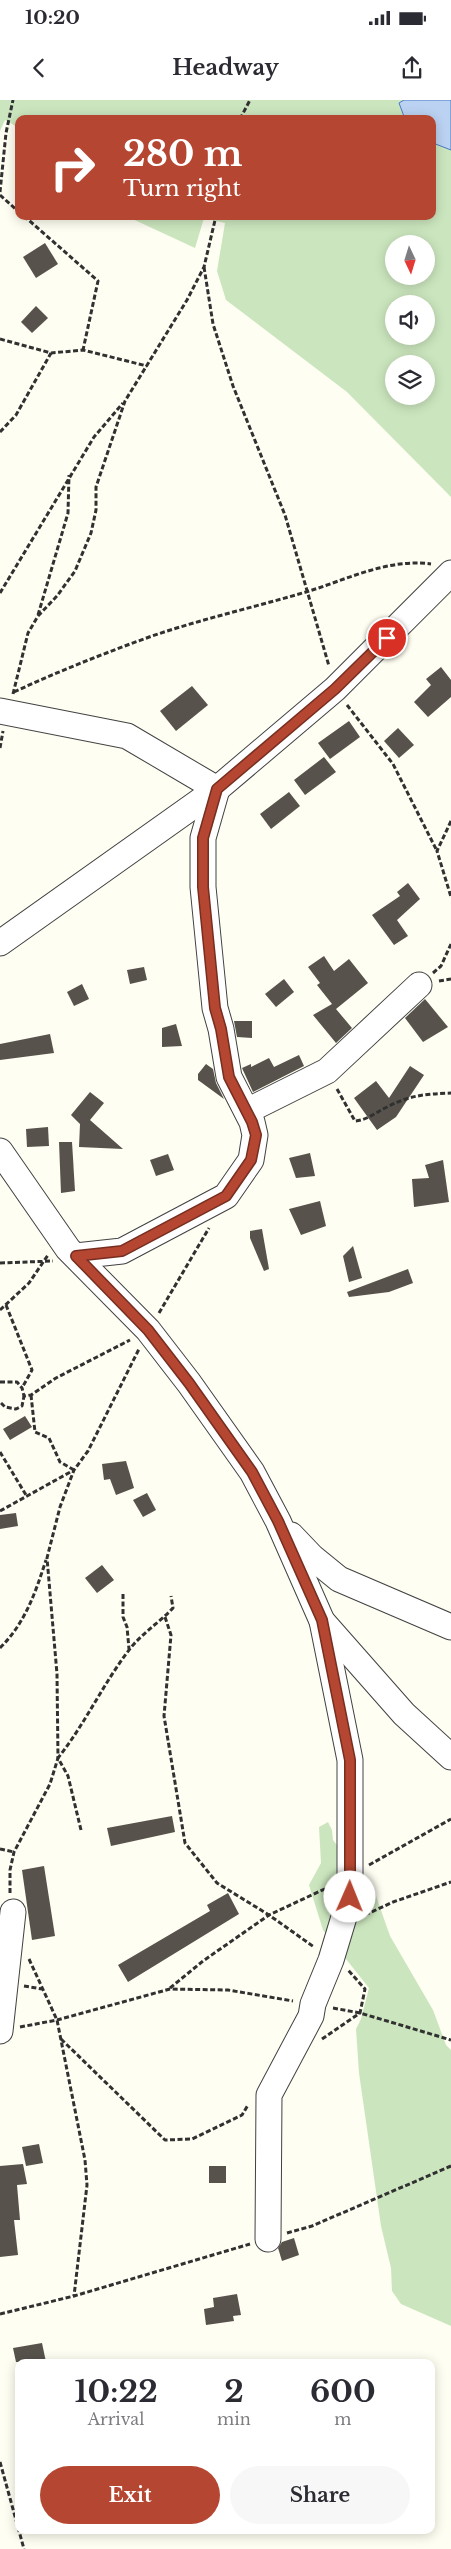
<!DOCTYPE html>
<html lang="en">
<head>
<meta charset="utf-8">
<style>
	:root { --surface:#fff; --page:#f7f7f7; --text:#2b2b33; --muted:#7c7c81; --accent:#b54631 }
	body { margin:0; font-family:"Libre Baskerville",serif; background:var(--page); color:var(--text); height:100vh; display:flex; flex-direction:column; font-size:19px; white-space:nowrap }
	* { box-sizing:border-box; margin:0 }
	p { font-size:16px; color:var(--muted) }
	.icon { flex:none; width:28px; height:28px; fill:none; stroke:currentColor; stroke-width:2; stroke-linecap:round; stroke-linejoin:round }
	.map { position:relative; flex:1; overflow:hidden }
	.side { position:absolute; left:15px; top:2259px; width:420px; height:175px; display:flex; flex-direction:column; background:var(--surface); border-radius:10px; box-shadow:0 2px 12px #0003 }
	.side>* { flex:none }
	.hud { position:absolute; left:15px; top:15px; width:421px; height:105px; border-radius:10px; box-shadow:0 2px 12px #0003; background:#b54631; color:#fff; overflow:hidden }
	.needle { width:32px; rotate:176deg }
	.fabs { position:absolute; left:385px; top:135px; display:grid; gap:10px }
	.fabs a { display:grid; place-items:center; width:50px; height:50px; border-radius:50%; background:var(--surface); box-shadow:0 2px 12px #0003; font-size:25px }
	.pin { position:absolute; display:grid; place-items:center; width:42px; height:42px; color:#fff; margin:-21px; border:2px solid #fff; border-radius:50%; box-shadow:0 1px 5px #0007 }
	.me { position:absolute; width:55px; margin:-28px; rotate:1deg; stroke-linejoin:round; filter:drop-shadow(0 0 4px #0008) }
	.turn { display:flex; align-items:center; gap:18px; height:105px; padding:0 25px; font-size:22px }
	.turn .icon { width:65px; height:65px; stroke-width:2.5 }
	.turn b { display:block; font-size:35px; line-height:42px }
	.eta { display:flex; justify-content:space-evenly; align-items:center; height:85px; text-align:center }
	.eta b { font-size:30px; font-weight:800; line-height:35px }
	.action { display:flex; gap:10px; margin-top:auto; padding:10px 25px }
	.action a { flex:1; height:58px; border-radius:30px; background:var(--accent); color:#fff; font-size:20px; font-weight:800; line-height:58px; text-align:center }
	.action a+a { background:var(--page); color:var(--text) }
	.status { display:flex; justify-content:space-between; align-items:center; height:35px; padding:0 25px; background:var(--surface); direction:ltr }
	.status svg { height:14px; fill:currentColor }
	header { display:flex; justify-content:space-between; align-items:center; height:65px; padding:0 25px; background:var(--surface); font-size:22px; font-weight:800 }
	.map>svg:first-child { display:block }
</style>
</head>
<body>
<div class="status"><b>10:20</b><svg viewBox="0 0 49 12"><path d="M0 12V9h3v3zM5 12V6h3v6zM10 12V3h3v9zM15 12V0h3v12zM26 1h20v11H26zM47 4h2v5h-2z"/></svg></div>
<header><svg class="icon" aria-label="back" viewBox="0 0 24 24"><path d="M15 5l-7 7 7 7"/></svg>Headway<svg class="icon" aria-label="share" viewBox="0 0 24 24"><path d="M12 15V3M7 8l5-5 5 5M5 13v7h14v-7"/></svg></header>
<div class="map">
<svg width="451" height="2449" viewBox="0 0 451 2449">
	<rect width="100%" height="100%" fill="#fefef2"/>
	<!-- green -->
	<g fill="#cbe6be" fill-rule="evenodd">
		<polygon points="0,0 404,0 399,3 405,19 19,19 19,28 5,20 0,31"/>
		<path d="M433 43 451 50V397L347 292 226 200 217 171 225 123 204 118 195 148 126 116H432ZM394 144H426V176H394ZM394 204H426V236H394ZM394 264H426V296H394Z"/>
		<polygon points="328,1722 332,1730 333,1740 376,1796 390,1836 433,1910 446,1945 451,1950 451,2226 401,2204 392,2191 391,2168 381,2126 359,1973 356,1929 361,1919 369,1888 323,1830 309,1785 321,1763 319,1727"/>
	</g>
	<!-- water -->
	<polygon fill="#bbd2f2" stroke="#4778c3" points="404,0 451,0 451,50 433,43 432,19 405,19 399,3"/>
	<!-- building -->
	<g fill="#57524c">
		<polygon points="45,143 58,164 36,178 23,157"/>
		<polygon points="36,206 48,218 32,233 21,222"/>
		<polygon points="441,567 451,580 451,597 428,617 414,602 431,585 426,579"/>
		<polygon points="192,586 208,605 176,631 160,611"/>
		<polygon points="349,621 360,637 330,659 318,643"/>
		<polygon points="398,628 414,645 399,658 384,641"/>
		<polygon points="324,657 336,672 305,695 294,680"/>
		<polygon points="289,692 300,706 271,729 260,714"/>
		<polygon points="408,783 420,799 397,820 408,836 394,845 372,815 400,796 397,792"/>
		<polygon points="324,856 334,871 349,859 368,883 336,909 352,928 336,943 313,915 332,904 317,885 320,883 308,867"/>
		<polygon points="144,867 147,880 130,884 127,870"/>
		<polygon points="284,879 294,892 276,907 265,894"/>
		<polygon points="82,884 89,899 74,906 67,892"/>
		<polygon points="425,899 448,927 423,942 405,918"/>
		<polygon points="234,921 252,921 252,938 237,937"/>
		<polygon points="176,924 182,946 162,947 162,928"/>
		<polygon points="50,934 54,953 0,960 0,944"/>
		<polygon points="299,955 304,966 253,992 242,968 251,964 251,967 269,958 274,967"/>
		<polygon points="206,964 213,969 216,983 224,999 198,980 198,974"/>
		<polygon points="410,966 424,975 396,1017 377,1030 354,998 376,981 389,998"/>
		<polygon points="90,992 104,1003 90,1020 123,1049 79,1047 80,1024 71,1015"/>
		<polygon points="48,1027 49,1046 27,1047 26,1029"/>
		<polygon points="59,1042 72,1042 75,1091 61,1093"/>
		<polygon points="310,1053 315,1076 296,1078 289,1058"/>
		<polygon points="168,1054 174,1070 156,1076 150,1060"/>
		<polygon points="443,1060 449,1102 414,1107 412,1079 429,1078 425,1065"/>
		<polygon points="320,1101 326,1126 301,1135 289,1109"/>
		<polygon points="262,1129 269,1169 264,1171 250,1138 250,1131"/>
		<polygon points="353,1146 362,1178 349,1182 343,1156"/>
		<polygon points="408,1169 413,1183 389,1192 349,1197 347,1192"/>
		<polygon points="25,1316 32,1327 10,1340 3,1329"/>
		<polygon points="126,1361 134,1388 116,1395 110,1379 104,1380 102,1364"/>
		<polygon points="147,1393 156,1410 143,1417 133,1400"/>
		<polygon points="16,1413 18,1426 0,1429 0,1415"/>
		<polygon points="102,1465 114,1480 97,1493 85,1478"/>
		<polygon points="172,1716 175,1732 111,1746 107,1728"/>
		<polygon points="44,1766 55,1836 32,1840 22,1770"/>
		<polygon points="228,1793 239,1814 128,1882 118,1865 210,1811 207,1805"/>
		<polygon points="39,2044 43,2063 26,2066 22,2047"/>
		<polygon points="23,2064 27,2084 17,2085 20,2120 14,2120 18,2155 0,2157 0,2066"/>
		<rect x="209" y="2066" width="17" height="17"/>
		<polygon points="294,2138 299,2155 282,2161 278,2148 282,2142"/>
		<polygon points="237,2194 241,2215 233,2216 234,2221 206,2225 204,2209 214,2207 213,2198"/>
		<polygon points="42,2243 46,2262 16,2262 13,2248"/>
	</g>
	<g fill="none" stroke-linecap="round" stroke-linejoin="round">
		<defs>
			<g id="minor">
				<polyline points="0,611 127,636 217,689 203,738 203,787 215,908 221,929 229,977 252,1022 255,1035 251,1060 226,1096 122,1151 76,1156"/>
				<polyline points="0,843 217,689 335,589 451,473"/>
				<polyline points="247,1011 327,971 419,885"/>
				<polyline points="0,1051 68,1149 148,1230 189,1283 252,1372 278,1421 322,1521 404,1614 451,1657"/>
				<polyline points="291,1435 312,1457 339,1479 451,1527"/>
				<polyline points="0,1931 13,1812"/>
				<polyline points="268,2139 269,1995 311,1916 313,1904 331,1860 350,1797 350,1660 322,1521"/>
			</g>
		</defs>
		<!-- minor casing -->
		<use href="#minor" stroke="#424242" stroke-width="27"/>
		<!-- path -->
		<g stroke="#313131" stroke-width="3" stroke-dasharray="5 2.5" stroke-linecap="butt">
			<polyline points="240,19 250,0"/>
			<polyline points="0,92 6,33 13,0"/>
			<polyline points="0,95 19,112"/>
			<polyline points="24,116 98,181 83,250"/>
			<polyline points="204,167 213,224 233,286 285,415 329,566"/>
			<polyline points="0,239 51,253 83,250 147,266"/>
			<polyline points="0,332 16,315 51,253"/>
			<polyline points="0,493 94,337 123,303"/>
			<polyline points="38,515 68,413 69,375"/>
			<path d="M14 592C59 571 105 553 152 536 202 519 255 507 306 492 346 480 388 458 431 464"/>
			<polyline points="13,594 28,533 38,516 57,496 75,471 91,433 96,410 96,387 125,301 187,200 204,167 216,116"/>
			<polyline points="347,605 393,664 437,751"/>
			<polyline points="0,648 3,631"/>
			<polyline points="451,721 437,751 451,797"/>
			<polyline points="433,873 441,866 451,844"/>
			<polyline points="439,881 451,879"/>
			<path d="M337 989 355 1021C368 1020 376 1012 387 1007 410 995 426 994 451 993"/>
			<polyline points="0,1163 53,1161"/>
			<polyline points="6,1205 32,1270 22,1288"/>
			<polyline points="0,1210 29,1183 48,1155"/>
			<polyline points="159,1213 209,1128"/>
			<polyline points="0,1282 17,1282 22,1288 24,1296 31,1295 56,1278 130,1240"/>
			<polyline points="31,1295 35,1332 49,1338 60,1362 74,1370"/>
			<polyline points="1,1303 5,1307 16,1309 22,1306 24,1296"/>
			<polyline points="0,1352 26,1395"/>
			<polyline points="0,1411 74,1370"/>
			<polyline points="123,1494 123,1517 127,1527 129,1549"/>
			<polyline points="165,1517 171,1535 164,1616 185,1743 217,1783 269,1815 314,1847"/>
			<path d="M0 1548C25 1523 35 1494 46 1460"/>
			<path d="M81 1730 68 1676 58 1658C85 1624 103 1584 129 1550 142 1533 159 1523 173 1508L171 1496"/>
			<polyline points="0,1749 14,1752"/>
			<polyline points="369,1765 451,1719"/>
			<polyline points="10,1793 10,1770 14,1752 50,1684 58,1658 57,1574 47,1458 60,1407 74,1370 88,1351 139,1249"/>
			<polyline points="365,1815 393,1802 451,1782"/>
			<polyline points="29,1859 57,1920 85,2060 87,2085 74,2196"/>
			<polyline points="24,1886 42,1889"/>
			<polyline points="170,1888 203,1861 269,1815 331,1786"/>
			<polyline points="333,1908 360,1913 451,1940"/>
			<polyline points="20,1927 57,1920 170,1889 228,1890 293,1901"/>
			<polyline points="61,1939 165,2040 192,2039 242,2015 248,2005"/>
			<polyline points="322,1939 360,1913 365,1889 348,1870"/>
			<polyline points="287,2133 312,2126 451,2066"/>
			<polyline points="0,2214 74,2196 250,2144"/>
			<polyline points="0,2362 24,2449"/>
		</g>
		<!-- minor -->
		<use href="#minor" stroke="#fff" stroke-width="25"/>
	</g>
	<g fill="none" stroke-linecap="round" stroke-linejoin="round">
		<defs>
			<polyline id="route" points="350,1797 350,1660 322,1520 278,1421 252,1372 189,1283 148,1230 76,1156 122,1151 226,1096 251,1060 256,1035 252,1022 229,977 221,929 215,908 203,787 203,738 217,689 335,589 387,538"/>
		</defs>
		<!-- route casing -->
		<use href="#route" stroke="#762e20" stroke-width="12"/>
		<!-- route -->
		<use href="#route" stroke="#b54631" stroke-width="9"/>
	</g>
</svg>
<div class="fabs">
<a><svg class="needle" viewBox="-14 -14 28 28"><path d="M0-13l5 13h-10z" fill="#e53935"/><path d="M0 13l5-13h-10z" fill="#7c7c81"/></svg></a>
<a><svg class="icon" aria-label="sound" viewBox="0 0 24 24"><path d="M4 9h4l5-4v14l-5-4H4zM17 9q2 3 0 6"/></svg></a>
<a><svg class="icon" aria-label="layers" viewBox="0 0 24 24"><path d="M12 4l9 5-9 5-9-5zM3 14l9 5 9-5"/></svg></a>
</div>
<div class="pin" style="left:387px;top:538px;background:#d93025"><svg class="icon" aria-label="arrive" viewBox="0 0 24 24"><path d="M6 21V4h12l-3 4 3 4H6"/></svg></div>
<svg class="me" style="left:350px;top:1797px" viewBox="-20 -20 40 40"><circle r="19" fill="#fff"/><path d="M0-13L10 11 0 6-10 11z" fill="#b54631"/></svg>
<div class="hud">
<div class="turn"><svg class="icon" aria-label="right" viewBox="0 0 24 24"><path d="M7 20v-9h11M14 6l5 5-5 5"/></svg><div><b>280 m</b>Turn right</div></div>
</div>
<section class="side">
<div class="eta">
<div><b>10:22</b><p>Arrival</p></div>
<div><b>2</b><p>min</p></div>
<div><b>600</b><p>m</p></div>
</div>
<div class="action"><a>Exit</a><a>Share</a></div>
</section>
</div>
</body>
</html>
